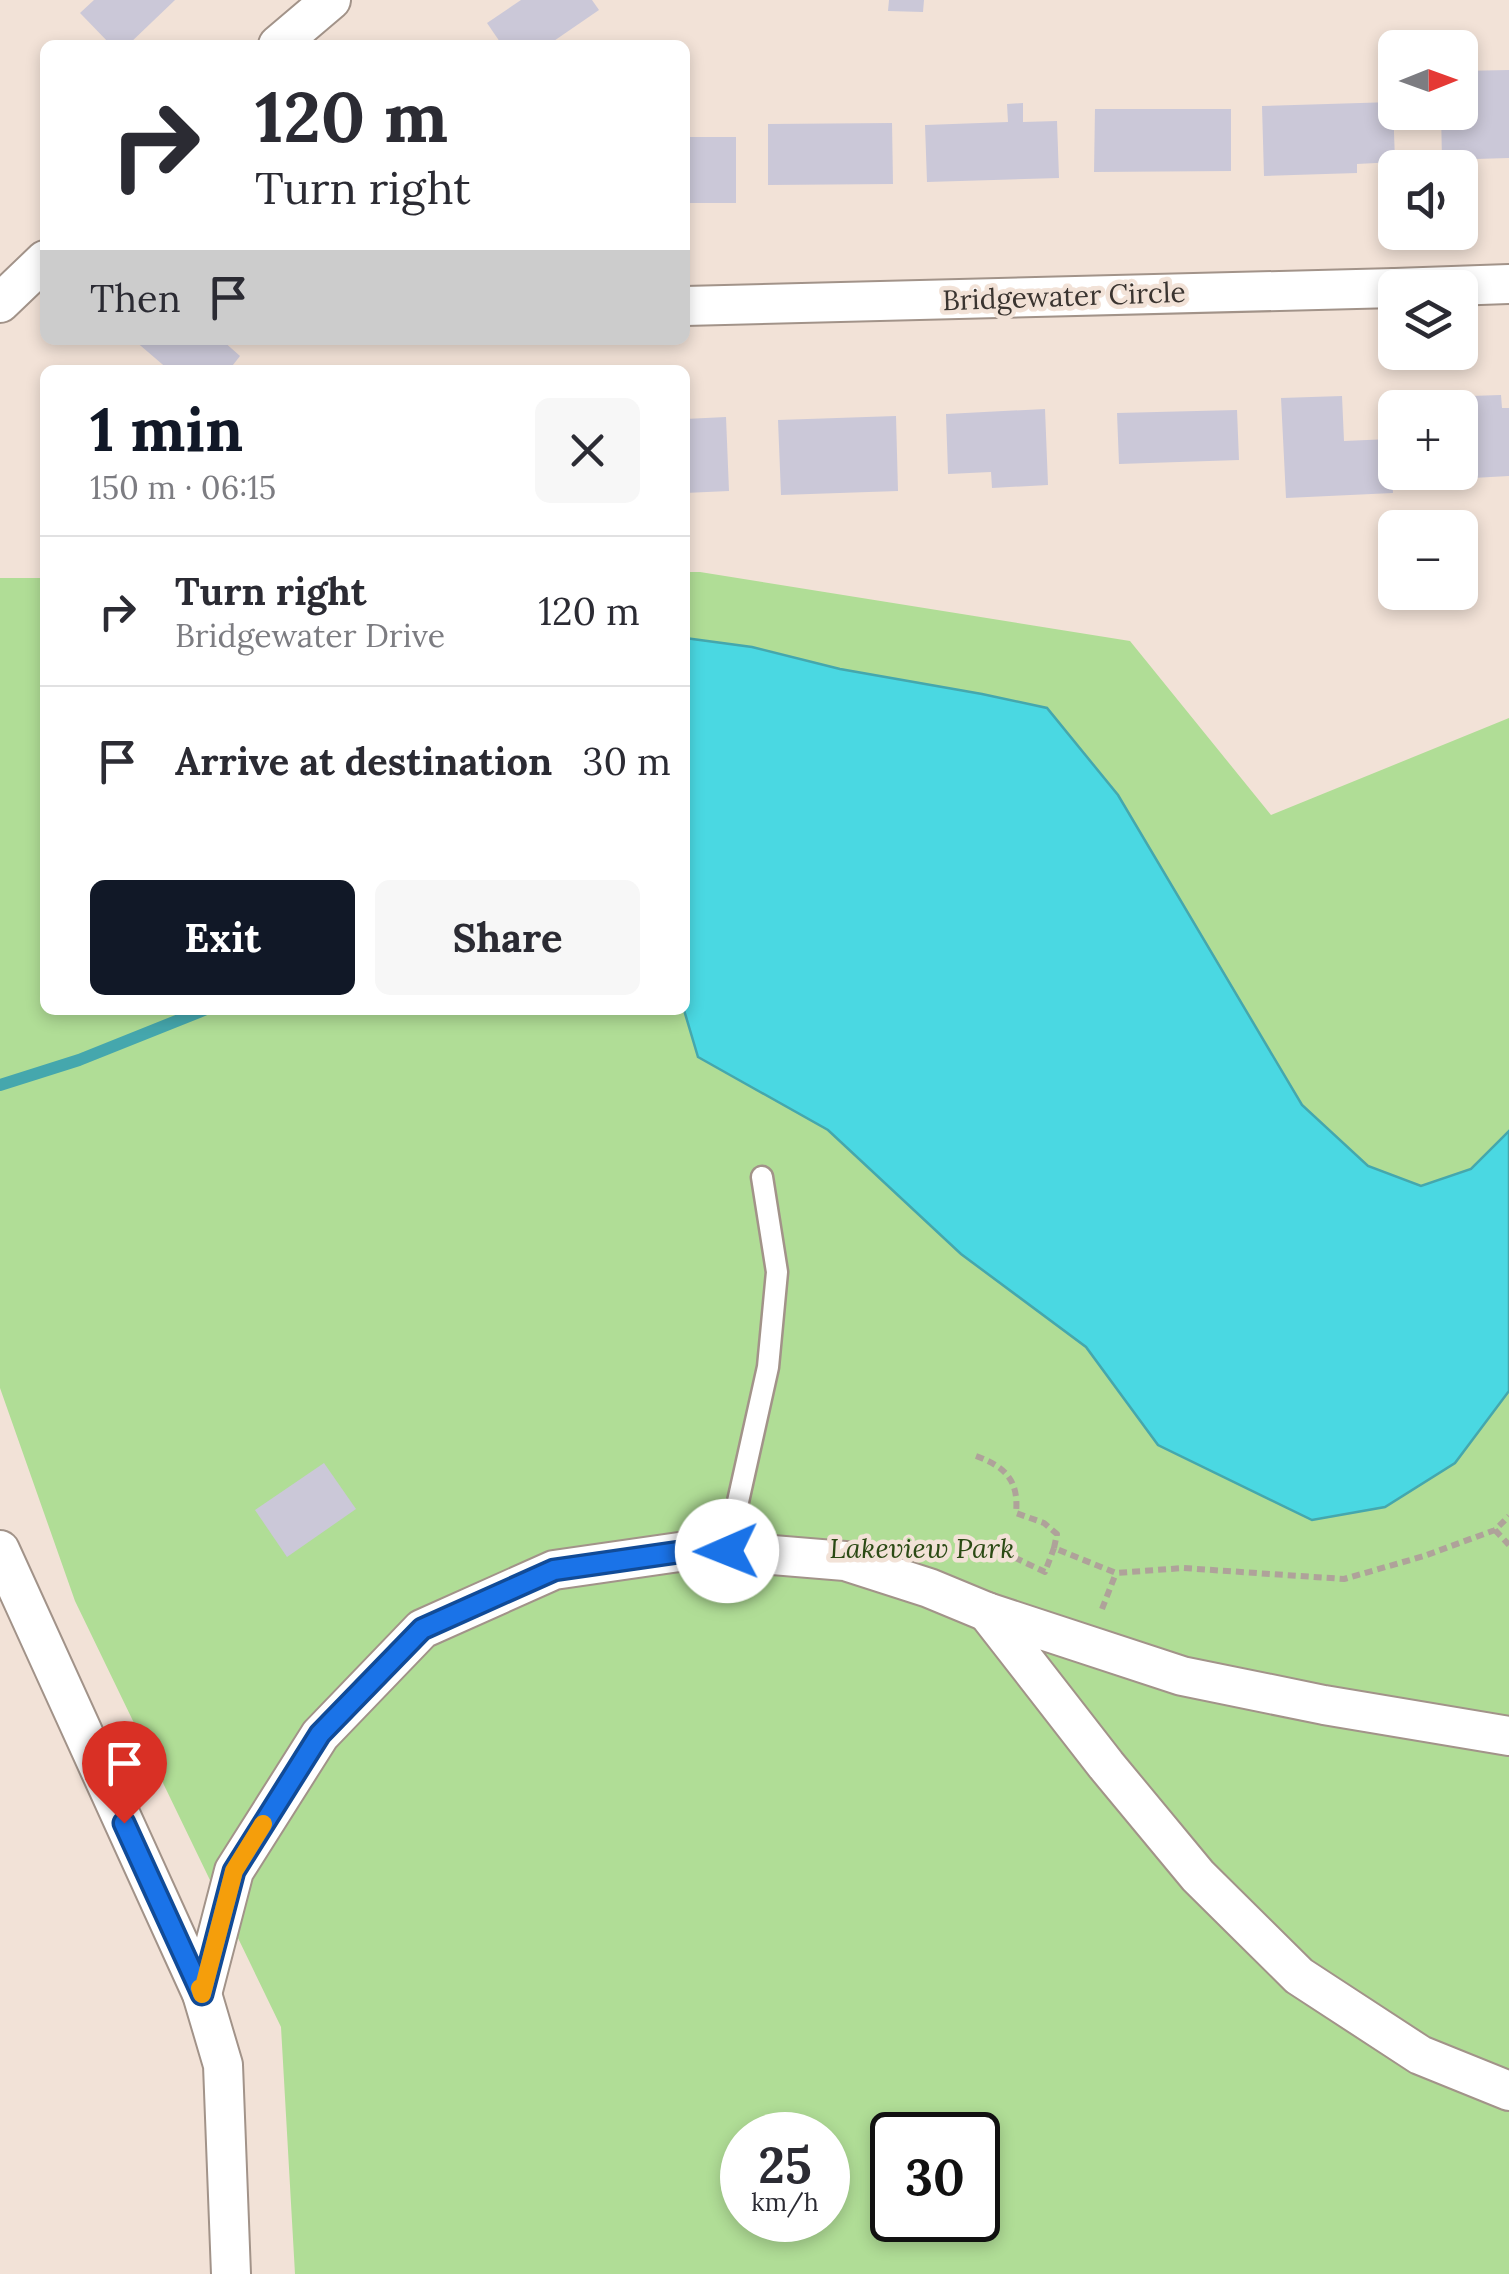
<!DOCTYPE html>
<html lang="en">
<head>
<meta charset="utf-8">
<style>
	:root { --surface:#fff; --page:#f7f7f7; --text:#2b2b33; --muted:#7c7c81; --line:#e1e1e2; --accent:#111827 }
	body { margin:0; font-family:Lora,serif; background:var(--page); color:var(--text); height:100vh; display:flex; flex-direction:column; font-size:38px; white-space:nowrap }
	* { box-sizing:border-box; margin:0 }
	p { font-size:32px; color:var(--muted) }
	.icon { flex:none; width:55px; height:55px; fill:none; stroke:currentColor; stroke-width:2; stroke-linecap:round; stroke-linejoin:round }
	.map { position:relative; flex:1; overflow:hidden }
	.side { position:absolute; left:40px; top:365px; width:650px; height:650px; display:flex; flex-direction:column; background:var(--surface); border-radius:15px; box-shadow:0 5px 15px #0003 }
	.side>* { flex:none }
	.hud { position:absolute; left:40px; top:40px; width:650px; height:305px; border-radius:15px; box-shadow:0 5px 15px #0003; background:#fff; color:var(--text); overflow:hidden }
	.needle { width:65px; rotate:89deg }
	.buttons { position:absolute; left:1378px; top:30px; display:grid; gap:20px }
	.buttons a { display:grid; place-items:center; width:100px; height:100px; border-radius:15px; background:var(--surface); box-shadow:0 5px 15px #0003; font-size:50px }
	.speed { position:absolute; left:720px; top:2112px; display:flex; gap:20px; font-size:50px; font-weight:700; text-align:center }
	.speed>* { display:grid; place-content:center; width:130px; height:130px; border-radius:50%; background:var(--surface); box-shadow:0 5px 15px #0003; line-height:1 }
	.speed small { font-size:25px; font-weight:400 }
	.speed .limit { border:5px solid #111; border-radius:15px; background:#fff; color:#111 }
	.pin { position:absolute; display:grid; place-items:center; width:85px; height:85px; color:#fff; margin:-102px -42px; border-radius:50% 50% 50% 0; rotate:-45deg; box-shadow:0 0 10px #0007 }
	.pin .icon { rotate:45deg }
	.me { position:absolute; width:110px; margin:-55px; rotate:269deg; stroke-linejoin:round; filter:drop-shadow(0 0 8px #0008) }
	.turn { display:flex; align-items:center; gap:35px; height:210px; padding:0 50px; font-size:45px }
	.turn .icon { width:130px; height:130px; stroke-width:2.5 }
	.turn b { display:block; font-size:70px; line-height:85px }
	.then { display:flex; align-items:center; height:95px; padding:0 50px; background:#0003; gap:20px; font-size:38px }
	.round { display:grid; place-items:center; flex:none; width:105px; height:105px; border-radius:15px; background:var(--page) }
	.headline { display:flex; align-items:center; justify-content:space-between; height:170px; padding:0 50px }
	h1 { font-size:60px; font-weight:700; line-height:75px; color:var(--accent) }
	.action { display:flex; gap:20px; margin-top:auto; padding:20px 50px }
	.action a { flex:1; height:115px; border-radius:15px; background:var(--accent); color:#fff; font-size:40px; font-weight:700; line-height:115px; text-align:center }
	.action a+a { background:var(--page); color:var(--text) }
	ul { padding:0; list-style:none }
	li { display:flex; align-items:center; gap:30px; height:150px; padding:0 50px; border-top:2px solid var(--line) }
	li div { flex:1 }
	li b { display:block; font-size:38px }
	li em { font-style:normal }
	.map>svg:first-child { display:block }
</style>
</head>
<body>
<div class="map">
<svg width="1509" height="2274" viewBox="0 0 1509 2274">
	<rect width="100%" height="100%" fill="#f2e2d7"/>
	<!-- green -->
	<path fill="#b0dd96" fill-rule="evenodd" d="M685 572H700L1130 641 1271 815 1509 718V2274H295L281 2027 75 1601 0 1388V578H45V1010H685ZM742 2135H828V2220H742ZM892 2135H978V2220H892Z"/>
	<!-- water -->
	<polygon fill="#4ad8e2" stroke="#45a7ad" stroke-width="2.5" points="685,638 752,647 840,669 982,694 1047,708 1118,795 1302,1105 1368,1166 1421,1186 1471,1169 1509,1131 1509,1391 1455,1463 1385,1507 1312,1520 1158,1445 1086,1347 961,1254 828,1130 698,1057 684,1010"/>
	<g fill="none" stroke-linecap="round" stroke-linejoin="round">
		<!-- stream -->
		<polyline stroke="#45a7ad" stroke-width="12" points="0,1085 79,1060 204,1010"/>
	</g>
	<!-- building -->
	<g fill="#cbc8d8">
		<polygon points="94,0 175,0 128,45 111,45 80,13"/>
		<polygon points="521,0 592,0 599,10 548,45 502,45 487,23"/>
		<polygon points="889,0 924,0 923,12 888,11"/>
		<polygon points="1509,70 1509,158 1442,160 1441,112 1460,112 1460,71"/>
		<polygon points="1393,102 1395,162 1357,164 1357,173 1264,176 1262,106"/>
		<polygon points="1023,103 1023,122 1057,121 1059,178 927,182 925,125 1008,122 1007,104"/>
		<polygon points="1095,109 1231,109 1231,171 1094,172"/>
		<polygon points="892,123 893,184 768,185 768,124"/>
		<rect x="685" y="137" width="51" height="66"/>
		<polygon points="134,340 222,340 240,356 229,370 169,370"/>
		<polygon points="1501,395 1502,408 1509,408 1509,476 1473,478 1470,396"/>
		<polygon points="1342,396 1344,441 1390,439 1393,493 1286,498 1281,398"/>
		<polygon points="1045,409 1048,485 992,488 991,472 948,474 946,414"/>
		<polygon points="1237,410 1239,460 1119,464 1117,413"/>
		<polygon points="896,416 898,491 781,495 778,420"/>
		<polygon points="726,417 729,491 685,493 685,419"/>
		<polygon points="324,1463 356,1509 287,1557 255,1510"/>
	</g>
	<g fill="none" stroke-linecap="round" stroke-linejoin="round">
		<defs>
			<polyline id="lane" points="727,1551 768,1367 777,1272 762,1177"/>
			<g id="street">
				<polyline points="278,45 331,0"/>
				<polyline points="1395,288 1509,284"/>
				<polyline points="0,303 45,260"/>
				<polyline points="685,306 1395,288"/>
				<polyline points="0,1550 202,1994 223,2065 231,2274"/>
				<polyline points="1509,1736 1324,1705 1182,1676 987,1612 1106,1765 1198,1876 1299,1976 1420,2055 1509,2091"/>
				<polyline points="202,1994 234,1871 320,1735 422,1629 554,1570 700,1549 845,1561 929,1588 987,1612"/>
			</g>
		</defs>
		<!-- lane casing -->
		<use href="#lane" stroke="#a29389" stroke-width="25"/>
		<!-- street casing -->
		<use href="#street" stroke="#a29389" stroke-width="42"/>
		<!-- path -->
		<g stroke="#afa29a" stroke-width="6" stroke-dasharray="8 5" stroke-linecap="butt">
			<path d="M976 1456C1006 1467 1019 1481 1016 1513L1044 1523 1057 1534 1054 1548 1116 1573 1183 1568 1344 1579 1424 1556 1495 1530 1509 1516"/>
			<polyline points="1495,1530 1509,1545"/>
			<polyline points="1003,1552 1045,1572 1054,1548"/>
			<polyline points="1102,1609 1116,1573"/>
		</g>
		<!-- lane -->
		<use href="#lane" stroke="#fff" stroke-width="20"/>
		<!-- street -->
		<use href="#street" stroke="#fff" stroke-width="38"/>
	</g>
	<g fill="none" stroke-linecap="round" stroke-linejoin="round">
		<defs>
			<polyline id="route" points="124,1823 202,1994 234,1871 320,1734 422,1629 554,1570 700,1549 727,1551"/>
		</defs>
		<!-- route casing -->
		<use href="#route" stroke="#114b97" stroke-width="25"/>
		<!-- route -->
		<use href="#route" stroke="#1a73e8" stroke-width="18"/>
		<!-- slow -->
		<polyline stroke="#f59e0b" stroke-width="18" points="200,1988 202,1994 234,1871 263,1824"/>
	</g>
	<g text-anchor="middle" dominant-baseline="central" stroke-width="9" stroke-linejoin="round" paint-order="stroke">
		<!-- street labels -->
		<g font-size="28" fill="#3a3430" stroke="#f2e2d7">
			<text transform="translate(1064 296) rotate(-2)">Bridgewater Circle</text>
		</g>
		<!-- park labels -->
		<g font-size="28" font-style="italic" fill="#2b4a14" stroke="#f2e2d7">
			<text x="922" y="1548">Lakeview Park</text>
		</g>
	</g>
</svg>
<div class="buttons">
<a><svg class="needle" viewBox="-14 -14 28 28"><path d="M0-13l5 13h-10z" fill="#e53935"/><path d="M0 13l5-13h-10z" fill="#7c7c81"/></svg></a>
<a><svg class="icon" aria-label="sound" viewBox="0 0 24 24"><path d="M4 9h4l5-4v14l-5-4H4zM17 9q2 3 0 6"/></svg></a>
<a><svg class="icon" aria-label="layers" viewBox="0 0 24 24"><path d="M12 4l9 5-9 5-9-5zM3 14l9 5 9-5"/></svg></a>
<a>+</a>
<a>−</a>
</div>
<div class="speed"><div>25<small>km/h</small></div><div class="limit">30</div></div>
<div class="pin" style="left:124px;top:1823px;background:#d93025"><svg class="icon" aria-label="arrive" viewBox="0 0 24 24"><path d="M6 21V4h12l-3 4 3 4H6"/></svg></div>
<svg class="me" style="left:727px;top:1551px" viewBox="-20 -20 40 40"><circle r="19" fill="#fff"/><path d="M0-13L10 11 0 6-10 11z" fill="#1a73e8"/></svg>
<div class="hud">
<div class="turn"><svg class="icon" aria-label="right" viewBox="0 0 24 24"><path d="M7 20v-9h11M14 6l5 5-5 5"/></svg><div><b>120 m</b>Turn right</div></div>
<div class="then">Then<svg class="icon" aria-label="arrive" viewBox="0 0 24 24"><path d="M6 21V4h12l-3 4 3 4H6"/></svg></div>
</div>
<section class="side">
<div class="headline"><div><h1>1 min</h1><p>150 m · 06:15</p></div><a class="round"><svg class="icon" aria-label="close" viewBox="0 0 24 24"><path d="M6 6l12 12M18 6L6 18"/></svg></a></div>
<ul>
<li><svg class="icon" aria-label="right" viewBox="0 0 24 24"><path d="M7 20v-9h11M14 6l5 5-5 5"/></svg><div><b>Turn right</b><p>Bridgewater Drive</p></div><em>120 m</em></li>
<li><svg class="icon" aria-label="arrive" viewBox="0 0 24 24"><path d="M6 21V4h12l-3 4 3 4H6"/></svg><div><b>Arrive at destination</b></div><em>30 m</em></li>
</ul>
<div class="action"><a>Exit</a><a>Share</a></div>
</section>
</div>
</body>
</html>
